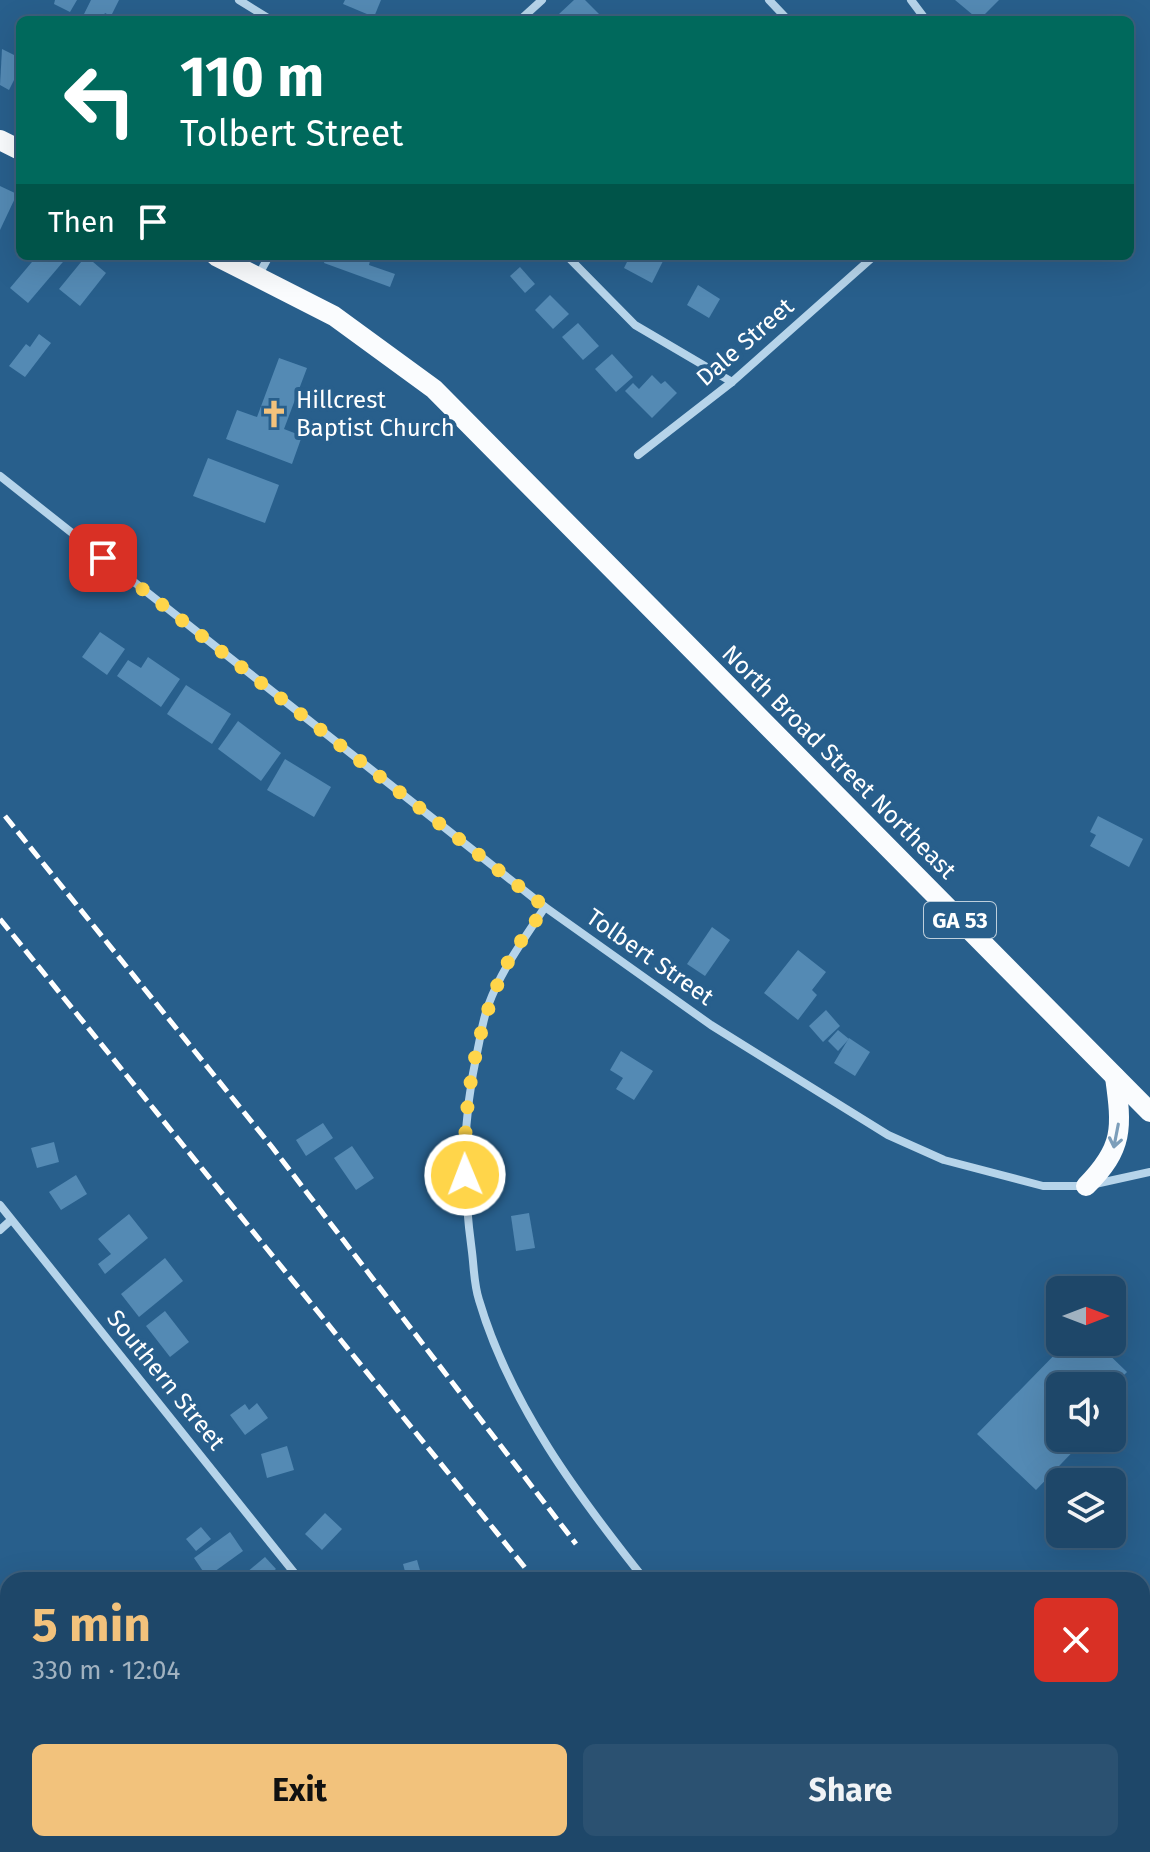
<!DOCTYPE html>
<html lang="en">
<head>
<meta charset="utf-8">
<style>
	:root { --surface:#1e4769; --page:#2b5171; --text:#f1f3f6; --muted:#a1b2c0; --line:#3c5f7d; --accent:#f2c27c }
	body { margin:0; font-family:"Fira Sans",sans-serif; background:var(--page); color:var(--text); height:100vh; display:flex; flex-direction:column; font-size:30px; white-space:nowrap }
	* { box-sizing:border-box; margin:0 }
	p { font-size:26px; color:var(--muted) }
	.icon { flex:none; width:44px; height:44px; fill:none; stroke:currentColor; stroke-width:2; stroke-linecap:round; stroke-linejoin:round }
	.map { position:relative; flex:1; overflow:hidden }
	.side { position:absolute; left:0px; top:1572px; width:1150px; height:280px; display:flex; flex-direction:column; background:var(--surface); border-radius:24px 24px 0 0; box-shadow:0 8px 32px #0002,0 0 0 2px var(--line) }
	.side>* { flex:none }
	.banner { position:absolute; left:16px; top:16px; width:1118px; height:244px; border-radius:12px; box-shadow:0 8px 32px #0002,0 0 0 2px var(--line); background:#00695c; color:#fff; overflow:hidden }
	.needle { width:52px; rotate:90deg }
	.fabs { position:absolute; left:1046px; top:1276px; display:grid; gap:16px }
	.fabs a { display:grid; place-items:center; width:80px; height:80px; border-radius:12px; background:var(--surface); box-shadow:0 8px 32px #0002,0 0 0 2px var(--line); font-size:40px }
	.pin { position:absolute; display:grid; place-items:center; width:68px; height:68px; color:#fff; margin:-34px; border-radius:16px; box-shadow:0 4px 12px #0006 }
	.me { position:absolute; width:88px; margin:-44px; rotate:359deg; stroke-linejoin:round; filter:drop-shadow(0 0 6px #0008) }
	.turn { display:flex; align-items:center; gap:28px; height:168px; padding:0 32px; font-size:36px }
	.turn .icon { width:104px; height:104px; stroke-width:2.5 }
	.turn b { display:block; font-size:56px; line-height:68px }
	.then { display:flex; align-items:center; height:76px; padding:0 32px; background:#0003; gap:16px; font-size:30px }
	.round { display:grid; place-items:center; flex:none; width:84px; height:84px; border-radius:12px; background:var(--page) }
	.summary { display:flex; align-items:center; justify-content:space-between; height:136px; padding:0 32px }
	h1 { font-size:48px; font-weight:700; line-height:60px; color:var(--accent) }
	.action { display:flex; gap:16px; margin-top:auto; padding:16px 32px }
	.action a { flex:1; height:92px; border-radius:12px; background:var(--accent); color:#111; font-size:32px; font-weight:700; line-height:92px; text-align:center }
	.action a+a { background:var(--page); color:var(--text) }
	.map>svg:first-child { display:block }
</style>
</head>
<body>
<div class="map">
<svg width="1150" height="1852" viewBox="0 0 1150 1852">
	<rect width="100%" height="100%" fill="#285f8c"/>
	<!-- building -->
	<g fill="#548ab4">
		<polygon points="55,0 77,0 70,12 54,4"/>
		<polygon points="91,0 119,0 111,16 105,13 101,20 84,14"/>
		<polygon points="345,0 381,0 374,17 343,4"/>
		<polygon points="574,0 585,0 605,20 564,20 559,14"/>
		<polygon points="955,0 999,0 979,20"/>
		<polygon points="2,49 20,58 20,68 9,90 0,85"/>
		<polygon points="0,186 17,194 0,230"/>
		<polygon points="37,256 68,256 28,303 10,288"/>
		<polygon points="86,256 106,273 80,306 59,289"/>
		<polygon points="326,256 371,257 369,265 395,274 390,287 324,263"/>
		<polygon points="630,256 654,256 663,261 652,283 624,268"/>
		<polygon points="520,267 535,284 525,293 510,276"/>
		<polygon points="698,285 720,299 709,318 687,305"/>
		<polygon points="550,295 569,314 553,329 535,310"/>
		<polygon points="578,323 599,346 583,360 562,337"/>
		<polygon points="39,334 51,343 25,377 9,366 26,344 30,347"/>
		<polygon points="612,354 633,377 616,392 595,369"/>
		<polygon points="279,358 307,368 284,429 302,436 292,464 226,439 237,410 257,417"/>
		<polygon points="652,375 661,384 665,381 677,393 652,418 625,391 633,383 639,389"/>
		<polygon points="208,458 279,485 265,523 193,496"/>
		<polygon points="100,632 125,649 107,675 82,657"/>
		<polygon points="148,657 180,679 161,707 117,676 128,660 141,668"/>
		<polygon points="186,685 231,714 212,744 167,714"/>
		<polygon points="238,721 281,753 261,781 218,749"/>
		<polygon points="285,759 331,787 314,817 267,790"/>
		<polygon points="1098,816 1143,839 1129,867 1090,846 1096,835 1090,832"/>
		<polygon points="712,927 730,940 705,976 687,964"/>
		<polygon points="798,950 826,972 812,990 817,995 798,1020 764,993"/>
		<polygon points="826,1010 840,1026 823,1042 809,1026"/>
		<polygon points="838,1030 849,1039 838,1051 828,1041"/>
		<polygon points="849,1038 870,1052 855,1076 834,1063"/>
		<polygon points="621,1051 653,1071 634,1100 616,1089 623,1078 610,1070"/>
		<polygon points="323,1123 333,1138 306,1156 296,1140"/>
		<polygon points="54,1142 59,1162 37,1168 31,1148"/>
		<polygon points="352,1146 374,1178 356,1190 334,1158"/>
		<polygon points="76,1175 87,1194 61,1210 49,1192"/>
		<polygon points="529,1213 535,1248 516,1251 511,1216"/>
		<polygon points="129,1214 148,1238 105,1274 98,1264 111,1254 98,1239"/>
		<polygon points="165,1258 183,1281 139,1317 121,1294"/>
		<polygon points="165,1311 189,1342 170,1357 146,1326"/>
		<polygon points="1067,1342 1084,1358 1098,1344 1127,1372 1113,1386 1060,1386 1060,1438 1086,1438 1036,1490 977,1434"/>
		<polygon points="1112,1387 1124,1399 1112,1411"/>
		<polygon points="257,1403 268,1418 245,1435 230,1415 245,1404 249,1410"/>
		<polygon points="287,1446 294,1470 267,1478 261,1454"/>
		<polygon points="325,1513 342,1529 322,1550 305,1534"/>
		<polygon points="201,1527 211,1539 196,1551 186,1539"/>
		<polygon points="230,1532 243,1551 207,1577 194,1558"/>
		<polygon points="265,1557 276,1569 263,1580 252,1580 246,1573"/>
		<polygon points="417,1560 421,1574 407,1579 403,1564"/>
		<polygon points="0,1803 8,1803 8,1827 0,1828"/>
	</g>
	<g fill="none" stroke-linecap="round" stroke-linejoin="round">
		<!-- minor -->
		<g stroke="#b6d4ea" stroke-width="8">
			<polyline points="239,0 271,20"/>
			<polyline points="769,0 788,20"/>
			<polyline points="911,0 926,20"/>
			<polyline points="520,20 542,0"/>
			<polyline points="567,256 635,325 732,382"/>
			<polyline points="258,276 269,256"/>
			<polyline points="638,455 732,382 874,256"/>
			<polyline points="0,476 545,907 711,1025 888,1135 944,1160 1043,1186 1086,1186 1150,1172"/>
			<path d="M545 907C524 939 501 970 488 1006 483 1019 481 1034 478 1048 462 1121 462 1178 472 1252 474 1268 474 1285 479 1300 510 1405 578 1496 645 1580"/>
			<polyline points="0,1205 300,1580"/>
			<polyline points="0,1230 11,1220"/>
			<polyline points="0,1600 8,1612"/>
			<polyline points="0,1653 8,1653"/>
			<polyline points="96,1844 99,1852"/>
			<polyline points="710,1844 717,1852"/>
		</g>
		<!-- primary -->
		<g stroke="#fafcfe" stroke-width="20">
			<polyline points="0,140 20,150"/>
			<polyline points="216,256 334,316 434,389 1150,1112"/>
			<path d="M1086 1186C1124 1148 1122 1128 1115 1077"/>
		</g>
		<!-- rail -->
		<g stroke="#fff" stroke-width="5" stroke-dasharray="14 6" stroke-linecap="butt">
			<polyline points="5,816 272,1147 576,1544"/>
			<polyline points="0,919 535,1580"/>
			<polyline points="759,1844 767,1852"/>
		</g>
	</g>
	<!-- one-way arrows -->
	<defs><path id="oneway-shaft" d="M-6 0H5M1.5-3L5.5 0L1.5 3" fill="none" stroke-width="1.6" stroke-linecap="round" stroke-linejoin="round" transform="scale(2)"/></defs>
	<use stroke="#7c9eba" href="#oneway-shaft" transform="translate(1116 1136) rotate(101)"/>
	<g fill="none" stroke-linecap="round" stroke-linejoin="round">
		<!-- route -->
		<path stroke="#ffd54a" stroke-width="14" stroke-dasharray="0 25.2" d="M103 558 545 907C533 926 517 944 507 964 475 1028 463 1104 465 1175"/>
	</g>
	<!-- icons -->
	<defs>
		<symbol id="church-bare" viewBox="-9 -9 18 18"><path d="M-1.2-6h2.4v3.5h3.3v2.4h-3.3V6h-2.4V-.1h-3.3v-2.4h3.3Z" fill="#f2c27c" stroke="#285f8c" stroke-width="2.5" paint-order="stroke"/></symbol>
	</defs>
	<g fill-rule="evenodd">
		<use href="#church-bare" x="254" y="394" width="40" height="40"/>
	</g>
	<g text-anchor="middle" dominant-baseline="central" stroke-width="8" stroke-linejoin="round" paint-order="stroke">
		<!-- shield labels -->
		<rect fill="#285f8c" stroke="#becfdc" stroke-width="2" x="924" y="902" width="72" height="36" rx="6"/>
		<g font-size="22" font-weight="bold" fill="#fff">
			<text x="960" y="920">GA 53</text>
		</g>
		<!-- street labels -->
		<g font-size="24" fill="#fff" stroke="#285f8c">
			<text transform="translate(745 342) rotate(-41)">Dale Street</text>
			<text transform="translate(839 762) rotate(45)">North Broad Street Northeast</text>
			<text transform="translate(650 957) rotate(35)">Tolbert Street</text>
			<text transform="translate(166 1380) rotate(51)">Southern Street</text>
		</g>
		<!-- poi labels -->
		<g font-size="24" fill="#fff" stroke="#285f8c" text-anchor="start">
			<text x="296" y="400">Hillcrest<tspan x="296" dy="28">Baptist Church</tspan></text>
		</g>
	</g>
</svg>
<div class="fabs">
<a><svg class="needle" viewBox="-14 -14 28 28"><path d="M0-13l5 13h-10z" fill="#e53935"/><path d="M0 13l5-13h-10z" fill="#a1b2c0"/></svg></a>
<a><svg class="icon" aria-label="sound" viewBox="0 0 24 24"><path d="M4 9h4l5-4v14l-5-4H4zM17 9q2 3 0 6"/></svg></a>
<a><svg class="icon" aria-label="layers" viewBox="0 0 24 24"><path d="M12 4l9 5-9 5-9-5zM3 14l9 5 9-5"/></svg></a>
</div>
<div class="pin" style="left:103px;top:558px;background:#d93025"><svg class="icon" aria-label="arrive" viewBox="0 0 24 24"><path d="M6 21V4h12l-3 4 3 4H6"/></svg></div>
<svg class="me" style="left:465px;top:1175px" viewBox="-20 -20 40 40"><circle r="17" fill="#ffd54a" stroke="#fff" stroke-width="3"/><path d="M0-11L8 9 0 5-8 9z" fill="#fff"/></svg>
<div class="banner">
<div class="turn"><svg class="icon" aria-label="left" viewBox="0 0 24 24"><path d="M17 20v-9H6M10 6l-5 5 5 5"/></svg><div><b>110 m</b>Tolbert Street</div></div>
<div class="then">Then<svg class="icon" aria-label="arrive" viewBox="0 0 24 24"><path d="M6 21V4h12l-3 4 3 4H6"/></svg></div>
</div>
<section class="side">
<div class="summary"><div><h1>5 min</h1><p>330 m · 12:04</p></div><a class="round" style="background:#d93025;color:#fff"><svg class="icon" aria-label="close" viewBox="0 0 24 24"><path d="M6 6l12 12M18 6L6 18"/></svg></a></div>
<div class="action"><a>Exit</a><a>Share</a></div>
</section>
</div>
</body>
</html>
